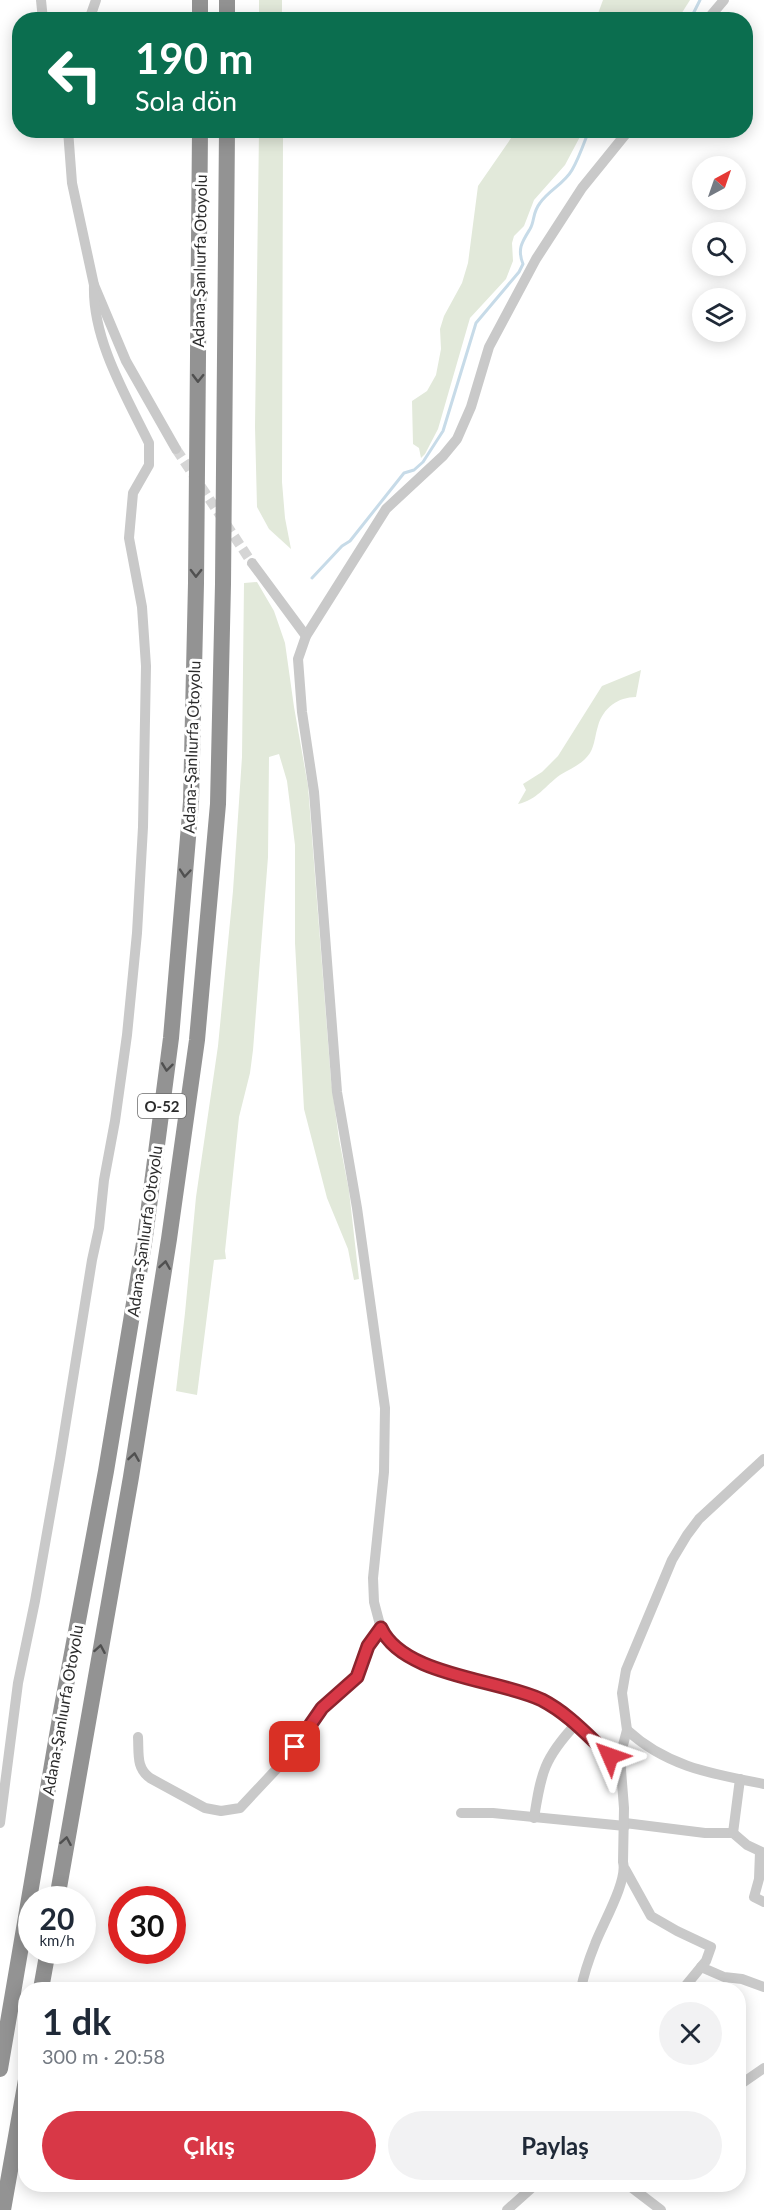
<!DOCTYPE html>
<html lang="tr">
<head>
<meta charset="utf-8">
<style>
	:root { --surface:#fff; --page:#f2f2f3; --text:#1f2937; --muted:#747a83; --accent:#d83847 }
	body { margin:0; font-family:Lato,sans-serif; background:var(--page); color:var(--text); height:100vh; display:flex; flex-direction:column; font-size:22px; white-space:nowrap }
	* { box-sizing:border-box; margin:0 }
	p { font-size:20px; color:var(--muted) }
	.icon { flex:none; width:33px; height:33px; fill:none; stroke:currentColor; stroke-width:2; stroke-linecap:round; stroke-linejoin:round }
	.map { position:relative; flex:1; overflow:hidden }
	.sheet { position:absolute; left:18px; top:1982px; width:728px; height:210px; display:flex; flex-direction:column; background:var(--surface); border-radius:24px; box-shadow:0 3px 15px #0003 }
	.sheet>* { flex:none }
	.banner { position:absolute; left:12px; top:12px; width:741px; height:126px; border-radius:24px; box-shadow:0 3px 15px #0003; background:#0b6e4f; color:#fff; overflow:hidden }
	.needle { width:39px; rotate:40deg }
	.buttons { position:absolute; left:692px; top:156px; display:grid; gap:12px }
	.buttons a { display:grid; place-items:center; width:54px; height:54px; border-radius:50%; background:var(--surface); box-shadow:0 3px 15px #0003; font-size:30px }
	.speed { position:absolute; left:18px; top:1886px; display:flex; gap:12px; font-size:30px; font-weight:700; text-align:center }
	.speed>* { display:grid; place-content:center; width:78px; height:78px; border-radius:50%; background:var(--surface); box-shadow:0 3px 15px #0003; line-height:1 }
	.speed small { font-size:15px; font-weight:400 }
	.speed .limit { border:9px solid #d22; background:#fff; color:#111 }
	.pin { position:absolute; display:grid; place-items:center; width:51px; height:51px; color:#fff; margin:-26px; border-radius:12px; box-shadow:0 3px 9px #0006 }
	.me { position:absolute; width:66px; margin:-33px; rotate:313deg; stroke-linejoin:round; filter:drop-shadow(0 0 4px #0008) }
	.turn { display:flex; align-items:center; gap:21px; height:126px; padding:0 24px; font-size:27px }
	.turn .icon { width:78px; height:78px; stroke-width:2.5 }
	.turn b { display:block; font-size:42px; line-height:51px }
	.round { display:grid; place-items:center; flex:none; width:63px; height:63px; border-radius:32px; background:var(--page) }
	.headline { display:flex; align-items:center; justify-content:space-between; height:102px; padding:0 24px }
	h1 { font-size:36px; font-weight:700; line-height:45px }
	.cta { display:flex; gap:12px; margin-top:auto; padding:12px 24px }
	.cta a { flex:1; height:69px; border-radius:36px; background:var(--accent); color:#fff; font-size:24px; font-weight:700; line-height:69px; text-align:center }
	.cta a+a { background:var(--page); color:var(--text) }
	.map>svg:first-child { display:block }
</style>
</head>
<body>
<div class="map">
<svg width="764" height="2210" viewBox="0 0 764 2210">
	<rect width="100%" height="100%" fill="#fff"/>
	<!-- grass -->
	<g fill="#e2e9da">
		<rect x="259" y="0" width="23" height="19"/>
		<polygon points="603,0 690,0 678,19 596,19"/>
		<polygon points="259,131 283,131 282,482 285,518 291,549 269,529 257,507 255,427"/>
		<polygon points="516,131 583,131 565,165 534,200 524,226 514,236 512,243 513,261 506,279 470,318 438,429 425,454 421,458 419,448 413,444 412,401 427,391 436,375 441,349 440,329 444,316 462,283 468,263 478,186"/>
		<polygon points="257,582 274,611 285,643 294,707 308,786 331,1080 339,1139 349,1191 359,1279 354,1280 348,1249 327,1198 304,1109 295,943 295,845 287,781 279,754 269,757 268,857 253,1050 250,1073 239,1117 225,1251 226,1259 214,1260 197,1395 176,1391 185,1313 196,1197 218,1046 233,891 242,757 244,583"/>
		<path d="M641 670 636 697C618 697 603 708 598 726 595 735 595 744 590 753 582 765 571 768 560 775 545 786 537 800 518 804L526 790 523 784 542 772 558 756 602 686Z"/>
	</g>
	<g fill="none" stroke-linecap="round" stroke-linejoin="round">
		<!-- stream -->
		<g stroke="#c7dbe8" stroke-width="3">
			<polyline points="690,20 700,0"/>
			<path d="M312 578 342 546 350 541 404 473 414 470 423 462 443 431 476 323 519 272 523 264C517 249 522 242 530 229 535 221 532 213 540 203 549 190 564 184 572 170 579 158 584 143 589 130"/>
		</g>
		<!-- minor-tunnel -->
		<polyline stroke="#d5d5d5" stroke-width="10" stroke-dasharray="10 5" stroke-linecap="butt" points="176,449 252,563"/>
		<!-- minor -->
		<g stroke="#c9c9c9" stroke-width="10">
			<polyline points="41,0 43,20"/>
			<polyline points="89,20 96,0"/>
			<polyline points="707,20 724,0"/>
			<polyline points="68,130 72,183 94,285 126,361 176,449"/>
			<polyline points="252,563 306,636"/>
			<path d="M627 1730C667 1767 713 1774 764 1784"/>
			<path d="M138 1737C139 1754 136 1768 150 1778L205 1808 221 1811 240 1808 284 1761 322 1708 357 1677 368 1646 381 1628"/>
			<polyline points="621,1759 610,1756 564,1713 543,1701 518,1690 431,1667 400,1652 388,1642 379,1621 374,1602 373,1578 384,1472 385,1408 357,1208 337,1092 314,792 302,712 298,659 306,636 386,509 443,456 457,439 471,407 489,347 536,259 582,188 629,130"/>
			<polyline points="461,1813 493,1813 625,1826"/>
			<path d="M534 1818C541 1773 544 1758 576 1724"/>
			<path d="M0 1823 18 1683 35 1601 60 1459 92 1260 99 1228 104 1180 115 1121 127 1035 137 933 143 827 146 666 142 607 129 538 133 493 149 465V443C126 396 92 339 94 285"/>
			<polyline points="625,1823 705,1833 733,1833 747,1845 764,1853"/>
			<polyline points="733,1833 740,1779"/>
			<polyline points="760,1852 759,1879 754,1897 764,1902"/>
			<polyline points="625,1869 651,1916 677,1931 711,1947 706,1961 683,1989"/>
			<polyline points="701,1967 724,1977 742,1979 764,1987"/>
			<path d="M581 1989C584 1973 589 1959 595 1944 602 1925 628 1881 623 1862L624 1808 621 1770 622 1749 627 1730 622 1693 626 1670 672 1560 687 1535 699 1519 764 1459"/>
			<polyline points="738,2086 764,2068"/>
			<polyline points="627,2184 661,2210"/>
			<polyline points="507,2210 536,2184"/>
		</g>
		<!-- highway -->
		<g stroke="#939393" stroke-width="16">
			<polyline points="200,0 200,20"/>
			<polyline points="227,0 227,20"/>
			<polyline points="57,1899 131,1477 169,1239 197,1040 218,804 223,584 227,130"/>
			<polyline points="41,1989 48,1950"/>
			<polyline points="0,2069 61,1712 106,1471 145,1237 171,1038 191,802 196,583 200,130"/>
			<polyline points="3,2210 26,2080"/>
		</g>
	</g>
	<!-- one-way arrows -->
	<defs><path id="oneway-chevron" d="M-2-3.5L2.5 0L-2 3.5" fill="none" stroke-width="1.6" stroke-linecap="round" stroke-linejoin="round" transform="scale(1.5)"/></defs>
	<g stroke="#505050">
		<use href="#oneway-chevron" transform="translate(198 378) rotate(91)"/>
		<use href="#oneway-chevron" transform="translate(196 573) rotate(91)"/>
		<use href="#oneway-chevron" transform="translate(185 873) rotate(95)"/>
		<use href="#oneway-chevron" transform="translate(167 1067) rotate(97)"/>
		<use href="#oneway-chevron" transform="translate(165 1265) rotate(-81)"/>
		<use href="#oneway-chevron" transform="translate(134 1457) rotate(-81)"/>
		<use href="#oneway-chevron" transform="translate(100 1649) rotate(-80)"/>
		<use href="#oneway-chevron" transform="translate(66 1841) rotate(-80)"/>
	</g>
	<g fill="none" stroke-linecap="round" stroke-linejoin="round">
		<defs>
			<path id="route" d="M295 1747 322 1708 357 1677 368 1646 381 1628C403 1676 498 1679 542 1700 569 1714 588 1736 610 1756"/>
		</defs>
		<!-- route casing -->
		<use href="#route" stroke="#8c242e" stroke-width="15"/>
		<!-- route -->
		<use href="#route" stroke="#d83847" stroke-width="10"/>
	</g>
	<g text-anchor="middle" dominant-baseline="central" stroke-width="6" stroke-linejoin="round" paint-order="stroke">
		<!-- shield labels -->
		<rect fill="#fff" stroke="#6b6b6b" stroke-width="1.5" x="138" y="1094" width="48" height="24" rx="4.5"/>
		<g font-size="15" font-weight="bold" fill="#2c2c2c">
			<text x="162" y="1106">O-52</text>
		</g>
		<!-- street labels -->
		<g font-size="16" fill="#2c2c2c" stroke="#fff">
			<text transform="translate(199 261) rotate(-89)">Adana-Şanlıurfa Otoyolu</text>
			<text transform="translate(191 747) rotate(-88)">Adana-Şanlıurfa Otoyolu</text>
			<text transform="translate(144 1231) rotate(-82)">Adana-Şanlıurfa Otoyolu</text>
			<text transform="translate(62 1710) rotate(-80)">Adana-Şanlıurfa Otoyolu</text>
		</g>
	</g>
</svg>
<div class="buttons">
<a><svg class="needle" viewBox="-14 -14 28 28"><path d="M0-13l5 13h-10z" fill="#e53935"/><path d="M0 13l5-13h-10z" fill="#747a83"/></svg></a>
<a><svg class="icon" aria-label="search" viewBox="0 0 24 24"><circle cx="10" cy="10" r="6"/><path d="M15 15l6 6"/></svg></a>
<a><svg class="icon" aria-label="layers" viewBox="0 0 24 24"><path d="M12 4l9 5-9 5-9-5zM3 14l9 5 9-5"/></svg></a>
</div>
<div class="speed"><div>20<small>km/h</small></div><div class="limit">30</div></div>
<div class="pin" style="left:295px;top:1747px;background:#d93025"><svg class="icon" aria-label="arrive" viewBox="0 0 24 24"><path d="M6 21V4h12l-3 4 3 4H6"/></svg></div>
<svg class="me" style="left:610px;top:1756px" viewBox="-20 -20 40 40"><path d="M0-17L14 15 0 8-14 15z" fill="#d83847" stroke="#fff" stroke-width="4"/></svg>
<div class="banner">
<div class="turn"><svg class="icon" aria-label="left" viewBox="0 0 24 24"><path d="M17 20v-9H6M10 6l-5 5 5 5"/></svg><div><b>190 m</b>Sola dön</div></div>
</div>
<section class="sheet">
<div class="headline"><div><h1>1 dk</h1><p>300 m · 20:58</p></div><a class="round"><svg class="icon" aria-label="close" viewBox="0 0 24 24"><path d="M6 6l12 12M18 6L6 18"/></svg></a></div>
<div class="cta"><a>Çıkış</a><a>Paylaş</a></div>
</section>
</div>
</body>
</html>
